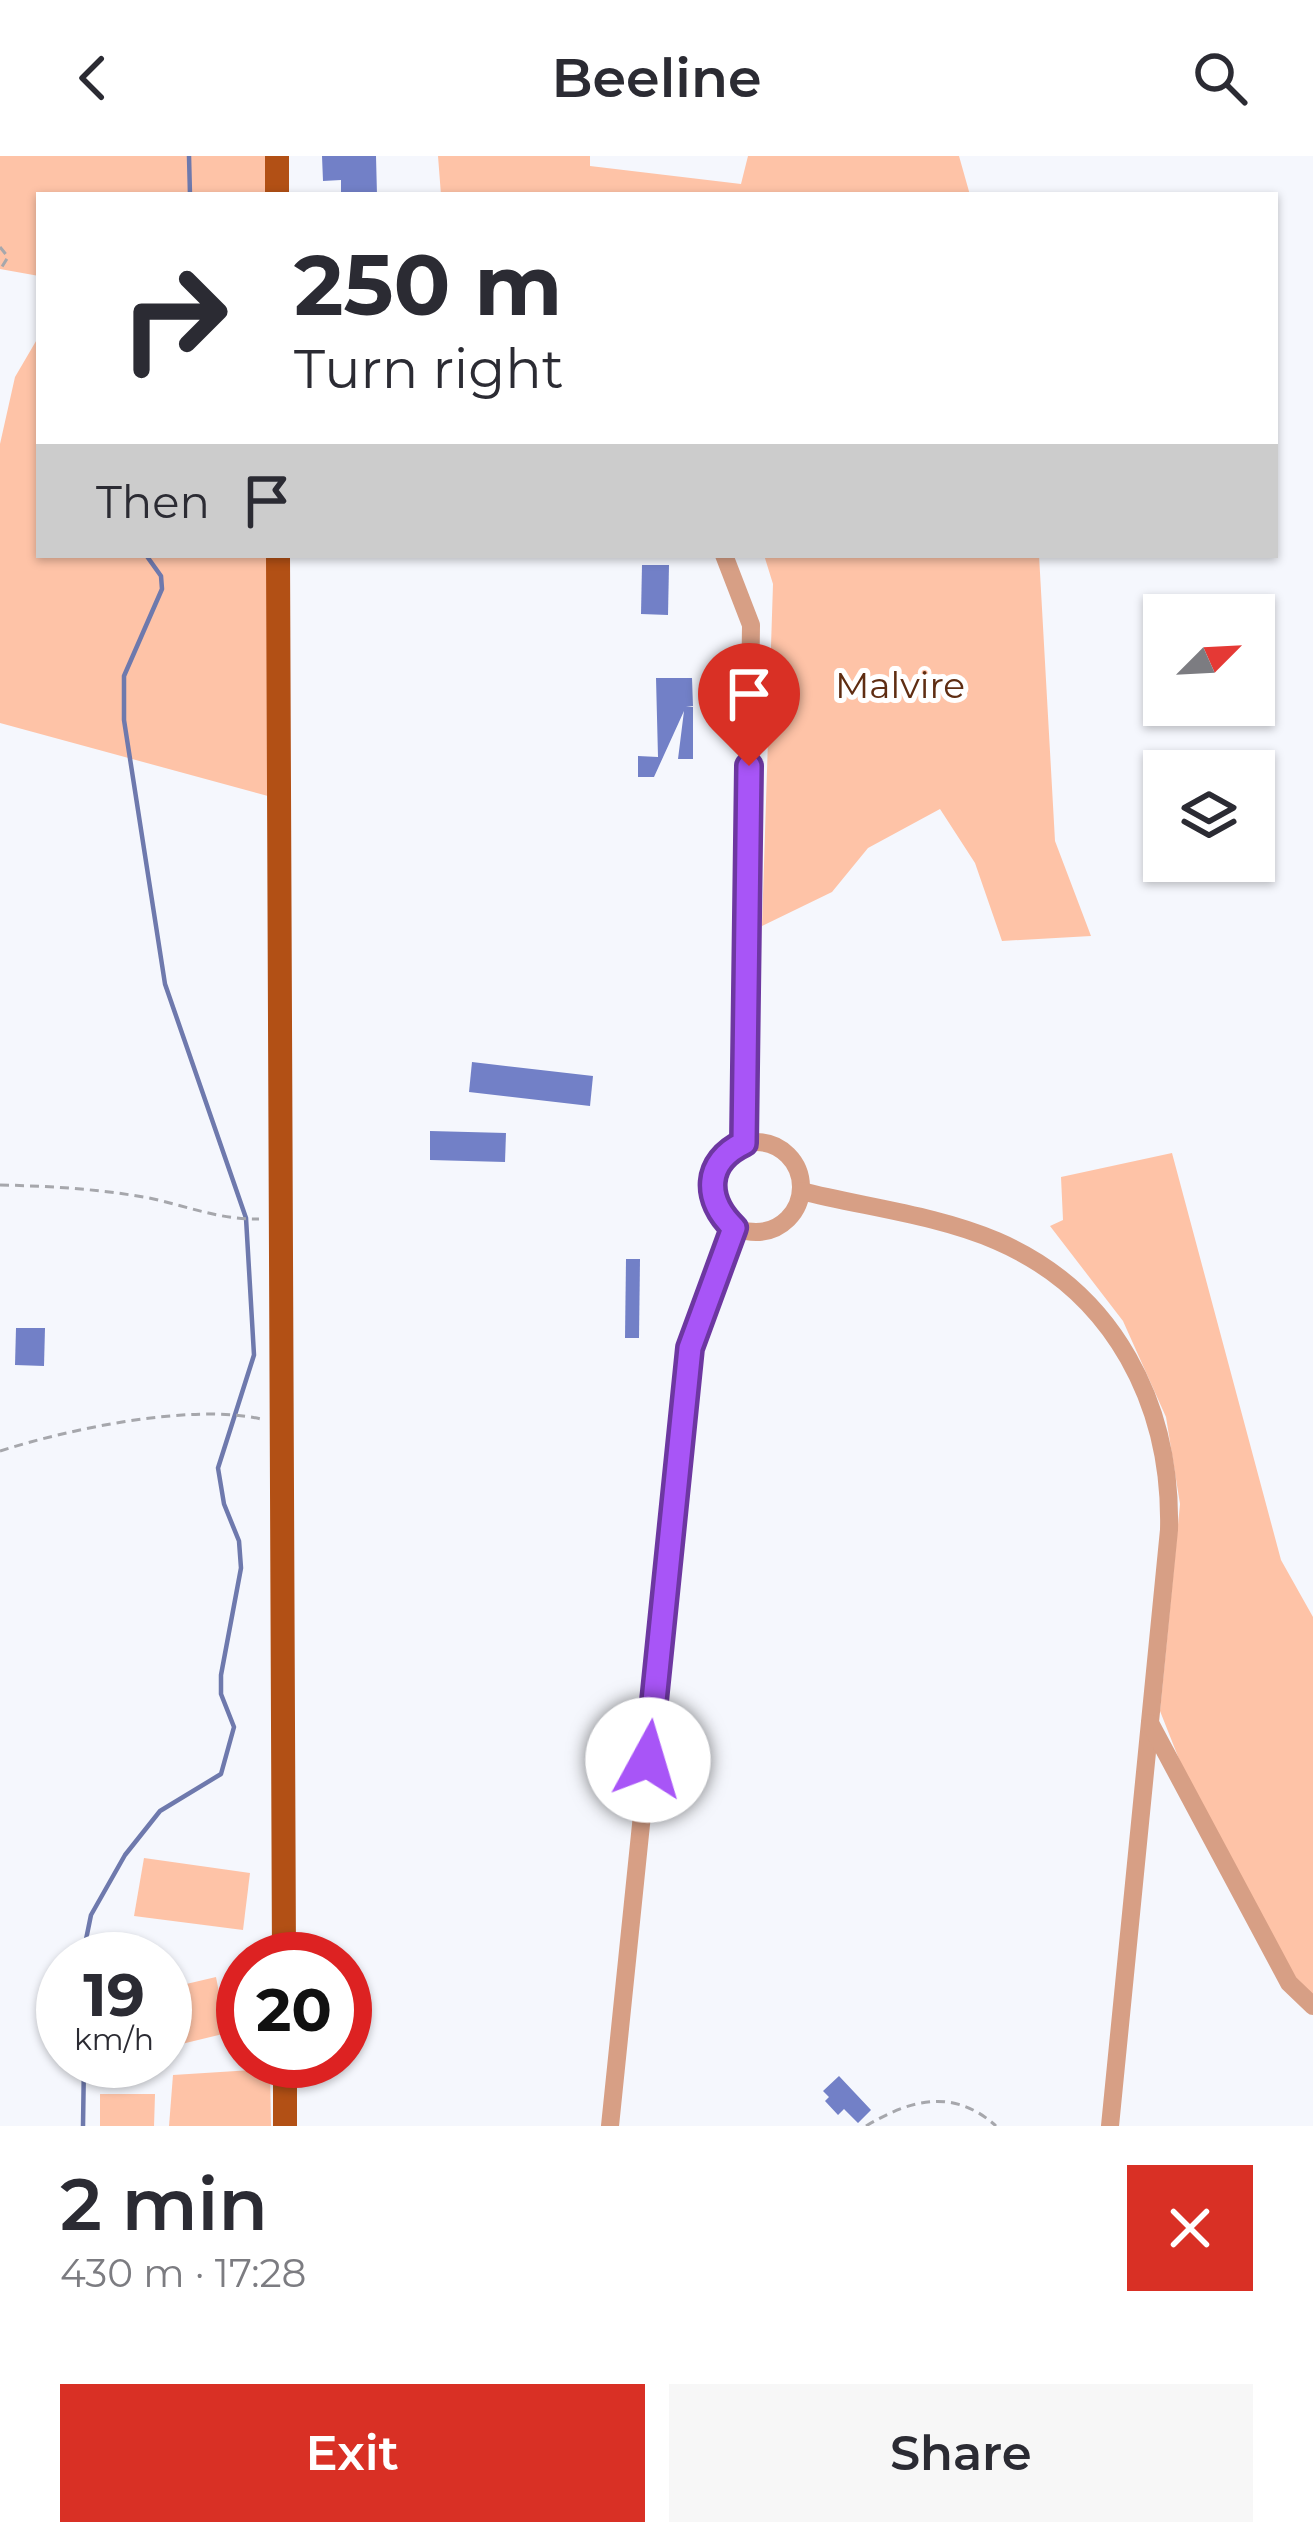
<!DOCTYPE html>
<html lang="en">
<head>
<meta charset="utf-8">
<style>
	:root { --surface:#fff; --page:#f7f7f7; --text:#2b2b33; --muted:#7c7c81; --accent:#d93025 }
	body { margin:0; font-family:Montserrat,sans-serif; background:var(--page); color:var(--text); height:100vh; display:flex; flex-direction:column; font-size:45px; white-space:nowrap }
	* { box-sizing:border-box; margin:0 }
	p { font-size:39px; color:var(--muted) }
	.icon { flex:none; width:66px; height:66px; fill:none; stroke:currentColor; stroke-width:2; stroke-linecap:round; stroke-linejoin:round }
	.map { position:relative; height:1970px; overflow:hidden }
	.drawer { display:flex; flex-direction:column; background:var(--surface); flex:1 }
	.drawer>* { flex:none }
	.banner { position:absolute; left:36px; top:36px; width:1242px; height:366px; border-radius:0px; box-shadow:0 3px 9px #0004; background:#fff; color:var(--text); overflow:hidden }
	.needle { width:78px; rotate:66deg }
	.fabs { position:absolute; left:1143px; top:438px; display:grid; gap:24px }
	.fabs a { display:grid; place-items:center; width:132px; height:132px; border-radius:0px; background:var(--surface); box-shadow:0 3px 9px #0004; font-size:60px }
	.speed { position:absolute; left:36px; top:1776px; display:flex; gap:24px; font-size:60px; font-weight:700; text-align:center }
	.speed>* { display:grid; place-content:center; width:156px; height:156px; border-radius:50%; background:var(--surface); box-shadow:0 3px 9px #0004; line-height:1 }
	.speed small { font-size:30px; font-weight:400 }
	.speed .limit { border:18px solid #d22; background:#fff; color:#111 }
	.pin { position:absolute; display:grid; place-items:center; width:102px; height:102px; color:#fff; margin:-123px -51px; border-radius:50% 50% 50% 0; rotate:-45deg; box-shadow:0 0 12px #0007 }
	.pin .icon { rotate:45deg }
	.me { position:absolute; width:132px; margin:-66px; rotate:6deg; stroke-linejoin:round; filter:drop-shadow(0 0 9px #0008) }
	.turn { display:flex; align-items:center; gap:42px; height:252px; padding:0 60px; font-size:54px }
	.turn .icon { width:156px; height:156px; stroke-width:2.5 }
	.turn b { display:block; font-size:84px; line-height:102px }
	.then { display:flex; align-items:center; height:114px; padding:0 60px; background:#0003; gap:24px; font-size:45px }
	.round { display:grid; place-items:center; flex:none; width:126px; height:126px; border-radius:0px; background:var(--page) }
	.head { display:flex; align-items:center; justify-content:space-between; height:204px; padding:0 60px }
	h1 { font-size:72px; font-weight:600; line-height:90px }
	.primary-button { display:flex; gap:24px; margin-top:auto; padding:24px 60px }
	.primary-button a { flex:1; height:138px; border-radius:0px; background:var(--accent); color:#fff; font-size:48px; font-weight:600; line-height:138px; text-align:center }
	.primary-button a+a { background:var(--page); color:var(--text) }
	header { display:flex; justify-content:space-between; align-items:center; height:156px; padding:0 60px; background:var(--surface); font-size:54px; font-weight:600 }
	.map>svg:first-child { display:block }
</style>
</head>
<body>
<header><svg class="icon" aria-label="back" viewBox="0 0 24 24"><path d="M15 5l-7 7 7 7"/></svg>Beeline<svg class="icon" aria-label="search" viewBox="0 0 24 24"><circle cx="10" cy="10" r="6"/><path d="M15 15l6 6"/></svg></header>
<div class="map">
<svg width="1313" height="1970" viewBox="0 0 1313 1970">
	<rect width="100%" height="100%" fill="#f5f7fd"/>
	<!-- green -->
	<g fill="#fec3a7">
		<polygon points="0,0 271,0 271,39 39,39 39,120 0,113"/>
		<polygon points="438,0 590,0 590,10 741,28 748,0 959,0 970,39 441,39"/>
		<polygon points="39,180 39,399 275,399 279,643 0,567 0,288 15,221"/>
		<polygon points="764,399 1039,399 1055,685 1091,780 1002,785 975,707 940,653 868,692 832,736 762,770 773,428"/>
		<polygon points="1172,997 1281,1404 1313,1461 1313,1850 1213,1689 1160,1555 1180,1348 1166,1261 1123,1165 1050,1070 1063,1064 1061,1021"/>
		<polygon points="144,1702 250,1717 243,1774 134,1760"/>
		<polygon points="216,1821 227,1877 165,1892 165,1833"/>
		<polygon points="270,1913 271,1970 169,1970 173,1919"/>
		<polygon points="100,1938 155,1938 154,1970 100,1970"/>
	</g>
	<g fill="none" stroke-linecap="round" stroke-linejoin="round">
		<!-- stream -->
		<g stroke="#6e79ad" stroke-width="4.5">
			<polyline points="189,0 190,39"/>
			<polyline points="82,1803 91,1759 125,1699 160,1655 221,1618 234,1571 221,1538 221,1519 241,1412 239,1385 224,1348 218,1312 254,1199 246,1062 165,828 124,564 124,520 162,433 161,420 146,399"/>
			<polyline points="83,1970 84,1905"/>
		</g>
	</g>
	<!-- building -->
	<g fill="#7280c7">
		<polygon points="322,0 376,0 377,39 341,39 341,24 323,25"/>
		<polygon points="642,409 669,409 668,459 641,458"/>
		<polygon points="656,522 692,522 693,550 686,550 693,551 693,603 678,603 684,555 654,621 638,621 638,600 658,601"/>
		<polygon points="472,906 593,920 590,950 469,936"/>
		<polygon points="430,975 506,977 505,1006 430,1004"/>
		<polygon points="626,1103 640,1103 639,1182 625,1182"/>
		<polygon points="16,1172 45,1172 44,1210 15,1209"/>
		<polygon points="839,1920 871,1954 858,1967 844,1953 838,1959 825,1945 829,1941 823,1935"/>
	</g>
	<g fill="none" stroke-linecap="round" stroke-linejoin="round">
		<!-- path -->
		<g stroke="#a6a7ac" stroke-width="3" stroke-dasharray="9 6" stroke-linecap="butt">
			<polyline points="0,91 8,101 0,114"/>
			<path d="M0 1029C50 1030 99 1033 149 1042 187 1050 220 1064 259 1063"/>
			<path d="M0 1295C69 1273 191 1247 261 1263"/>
			<path d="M866 1970C911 1943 954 1932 996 1970"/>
		</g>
		<!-- minor -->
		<g stroke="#d79f85" stroke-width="18">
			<polyline points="724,399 751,469 744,987"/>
			<circle cx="756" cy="1031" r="45"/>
			<path d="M801 1035C864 1051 937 1059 997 1085 1115 1136 1172 1250 1169 1374L1110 1970"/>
			<polyline points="1150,1567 1289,1827 1313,1850"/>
			<polyline points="610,1970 690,1192 733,1073"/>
		</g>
		<!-- major -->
		<g stroke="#b25015" stroke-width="24">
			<polyline points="277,0 277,39"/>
			<polyline points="278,399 284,1803"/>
			<polyline points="285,1905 285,1970"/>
		</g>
	</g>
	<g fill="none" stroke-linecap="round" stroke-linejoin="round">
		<defs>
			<path id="route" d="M648 1604 690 1192 734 1072C704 1043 704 1006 744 987L749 610"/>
		</defs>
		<!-- route casing -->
		<use href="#route" stroke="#6d37a1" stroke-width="30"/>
		<!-- route -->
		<use href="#route" stroke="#a855f7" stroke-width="21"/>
	</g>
	<g text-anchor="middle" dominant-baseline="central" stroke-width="10" stroke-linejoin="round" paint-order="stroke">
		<!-- park labels -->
		<g font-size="36" fill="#5f2d12" stroke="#fff">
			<text x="900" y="529">Malvire</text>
		</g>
	</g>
</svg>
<div class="fabs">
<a><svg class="needle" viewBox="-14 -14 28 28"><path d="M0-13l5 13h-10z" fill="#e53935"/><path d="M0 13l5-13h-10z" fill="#7c7c81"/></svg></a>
<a><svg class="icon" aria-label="layers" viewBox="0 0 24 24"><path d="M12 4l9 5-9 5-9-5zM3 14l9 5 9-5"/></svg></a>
</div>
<div class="speed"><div>19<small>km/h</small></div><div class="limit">20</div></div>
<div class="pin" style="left:749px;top:610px;background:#d93025"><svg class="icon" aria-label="arrive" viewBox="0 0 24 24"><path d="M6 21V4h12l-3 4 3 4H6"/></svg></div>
<svg class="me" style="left:648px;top:1604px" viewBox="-20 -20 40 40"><circle r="19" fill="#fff"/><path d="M0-13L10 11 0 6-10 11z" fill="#a855f7"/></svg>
<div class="banner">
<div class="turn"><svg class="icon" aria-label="right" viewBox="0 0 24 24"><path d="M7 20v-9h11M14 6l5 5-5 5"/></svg><div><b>250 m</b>Turn right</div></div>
<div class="then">Then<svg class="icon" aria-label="arrive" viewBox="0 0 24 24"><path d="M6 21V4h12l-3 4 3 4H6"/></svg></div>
</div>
</div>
<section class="drawer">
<div class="head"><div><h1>2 min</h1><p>430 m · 17:28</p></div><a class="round" style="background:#d93025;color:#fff"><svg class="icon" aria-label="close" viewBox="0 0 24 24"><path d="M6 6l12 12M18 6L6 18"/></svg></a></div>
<div class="primary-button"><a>Exit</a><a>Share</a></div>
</section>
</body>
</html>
